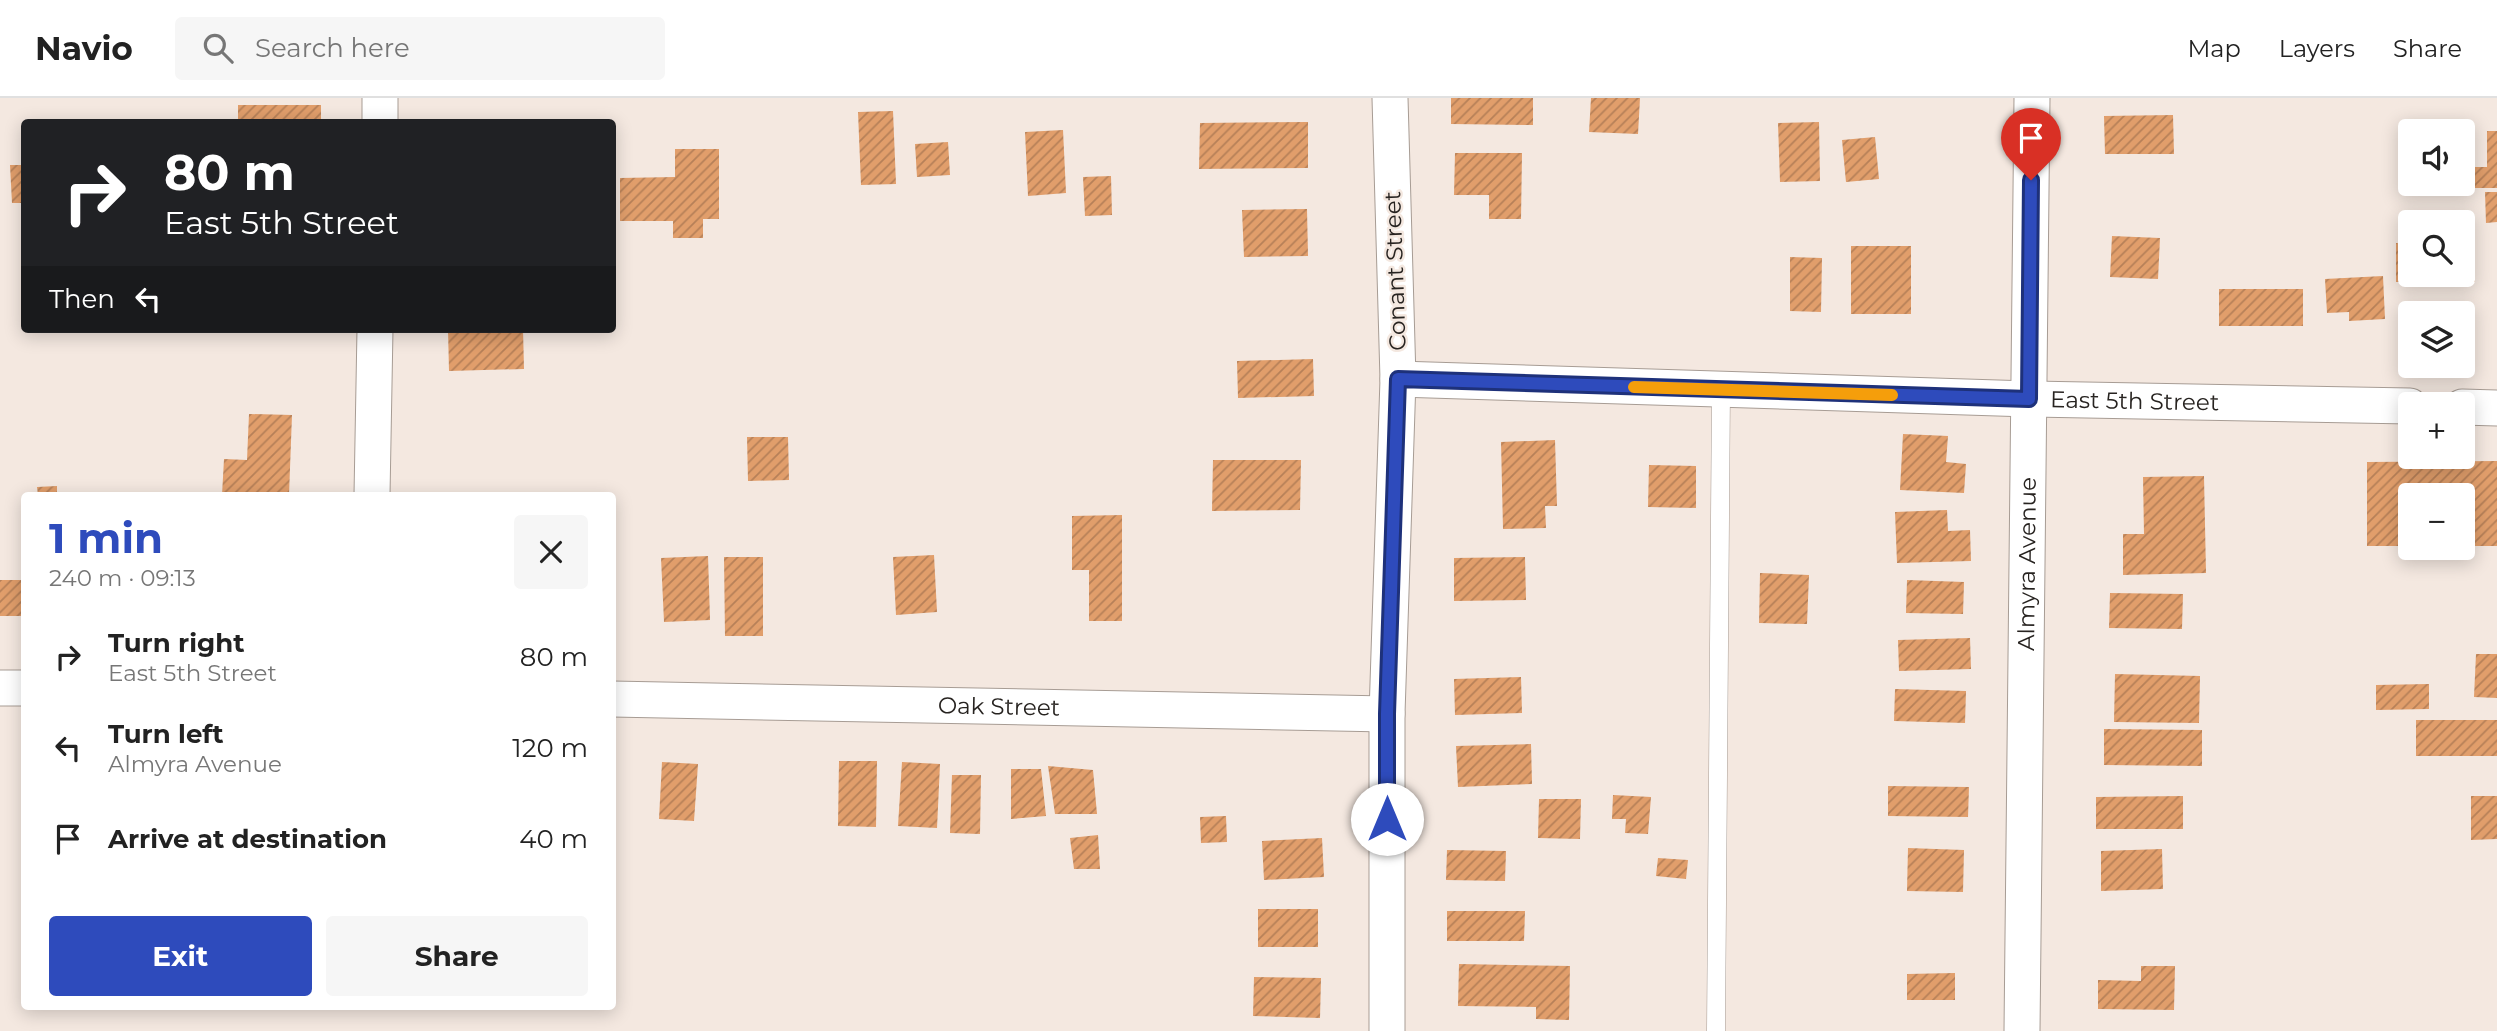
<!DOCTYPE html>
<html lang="en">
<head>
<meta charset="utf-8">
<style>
	:root { --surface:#fff; --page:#f6f6f6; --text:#222; --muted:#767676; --line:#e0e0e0; --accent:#2e4bbc }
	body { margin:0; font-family:Montserrat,sans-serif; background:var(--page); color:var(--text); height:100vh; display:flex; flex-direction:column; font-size:26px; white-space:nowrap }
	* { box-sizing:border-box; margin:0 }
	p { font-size:23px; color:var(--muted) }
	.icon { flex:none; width:38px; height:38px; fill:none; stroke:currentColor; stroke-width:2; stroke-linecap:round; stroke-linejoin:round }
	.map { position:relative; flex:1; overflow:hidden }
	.drawer { position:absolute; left:21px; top:394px; width:595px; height:518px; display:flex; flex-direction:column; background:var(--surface); border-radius:7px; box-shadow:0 4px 18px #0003 }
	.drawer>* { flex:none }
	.hud { position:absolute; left:21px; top:21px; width:595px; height:214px; border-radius:7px; box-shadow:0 4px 18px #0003; background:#202124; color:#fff; overflow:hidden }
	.buttons { position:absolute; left:2398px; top:21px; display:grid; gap:14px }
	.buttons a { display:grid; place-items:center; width:77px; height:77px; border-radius:7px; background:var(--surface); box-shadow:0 4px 18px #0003; font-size:35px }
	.pin { position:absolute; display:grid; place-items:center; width:60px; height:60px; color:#fff; margin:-72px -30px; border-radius:50% 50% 50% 0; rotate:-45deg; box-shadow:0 0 7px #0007 }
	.pin .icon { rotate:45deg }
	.me { position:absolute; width:77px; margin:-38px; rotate:0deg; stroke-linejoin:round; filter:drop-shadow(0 0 5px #0008) }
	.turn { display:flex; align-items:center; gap:24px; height:147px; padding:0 28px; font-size:32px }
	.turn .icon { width:91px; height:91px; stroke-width:2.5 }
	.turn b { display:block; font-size:49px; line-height:60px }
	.then { display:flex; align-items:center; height:66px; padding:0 28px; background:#0003; gap:14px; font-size:26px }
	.round { display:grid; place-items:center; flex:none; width:74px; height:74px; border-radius:7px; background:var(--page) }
	.overview { display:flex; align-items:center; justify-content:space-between; height:119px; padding:0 28px }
	h1 { font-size:42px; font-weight:700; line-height:52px; color:var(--accent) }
	.cta { display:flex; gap:14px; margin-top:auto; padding:14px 28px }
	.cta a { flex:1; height:80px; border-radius:7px; background:var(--accent); color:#fff; font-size:28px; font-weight:700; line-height:80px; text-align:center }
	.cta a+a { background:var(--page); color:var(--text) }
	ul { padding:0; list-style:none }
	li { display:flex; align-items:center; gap:21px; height:91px; padding:0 28px }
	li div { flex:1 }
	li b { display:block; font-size:26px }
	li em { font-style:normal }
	header { display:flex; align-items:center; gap:42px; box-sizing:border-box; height:98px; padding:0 35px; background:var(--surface); border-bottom:2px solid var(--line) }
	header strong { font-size:33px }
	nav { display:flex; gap:38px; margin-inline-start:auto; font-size:24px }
	.search { width:490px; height:63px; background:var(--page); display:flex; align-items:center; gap:18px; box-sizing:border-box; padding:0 24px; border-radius:7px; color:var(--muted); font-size:26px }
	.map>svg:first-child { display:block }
</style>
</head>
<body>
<header>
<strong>Navio</strong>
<div class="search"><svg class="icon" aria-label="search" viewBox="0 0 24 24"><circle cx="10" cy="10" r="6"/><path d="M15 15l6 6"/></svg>Search here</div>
<nav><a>Map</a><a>Layers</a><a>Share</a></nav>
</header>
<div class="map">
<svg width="2497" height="933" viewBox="0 0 2497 933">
	<defs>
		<pattern id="building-hatch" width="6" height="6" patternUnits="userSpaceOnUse" patternTransform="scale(1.75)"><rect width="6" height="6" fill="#e19e6b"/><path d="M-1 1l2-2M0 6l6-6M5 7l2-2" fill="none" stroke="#b68058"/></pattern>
	</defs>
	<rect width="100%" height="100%" fill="#f4e8e0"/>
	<!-- building -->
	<g fill="url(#building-hatch)">
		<polygon points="1451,0 1533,0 1533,27 1451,26"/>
		<polygon points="1591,0 1640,0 1638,36 1589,34"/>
		<rect x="238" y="7" width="83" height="17"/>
		<polygon points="893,13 896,86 861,87 858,14"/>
		<polygon points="2173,17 2174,56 2105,56 2104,18"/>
		<polygon points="1308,24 1308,70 1199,71 1200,25"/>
		<polygon points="1819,24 1820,83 1780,84 1778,25"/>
		<polygon points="1063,32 1066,95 1028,98 1025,34"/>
		<polygon points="2487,33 2497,33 2497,90 2473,90 2472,69 2487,69"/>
		<polygon points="1875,39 1879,81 1846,84 1842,42"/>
		<polygon points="948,44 950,77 917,79 915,46"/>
		<polygon points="675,51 719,51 719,121 703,121 703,140 673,140 673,123 620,123 620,80 675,79"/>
		<polygon points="1455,55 1522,55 1521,121 1489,121 1489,97 1454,97"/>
		<polygon points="10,67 24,67 24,105 12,105"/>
		<polygon points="1111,78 1112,117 1085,118 1083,79"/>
		<polygon points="2485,94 2497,94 2497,124 2486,125"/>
		<polygon points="1307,111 1308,158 1244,159 1242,112"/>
		<polygon points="2112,138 2160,140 2158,181 2110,179"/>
		<polygon points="2462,144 2475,144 2475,184 2396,184 2396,145 2410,145 2410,177 2462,177"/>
		<rect x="1851" y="148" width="60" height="68"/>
		<polygon points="1790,159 1822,160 1821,214 1790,213"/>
		<polygon points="2383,178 2385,221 2349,223 2349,214 2327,215 2325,181"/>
		<rect x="2219" y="191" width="84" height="37"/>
		<polygon points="448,231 523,231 524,271 449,273"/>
		<polygon points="1313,261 1314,298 1238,300 1237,263"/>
		<polygon points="249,316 292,317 289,397 222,397 224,361 247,362"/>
		<polygon points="1903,336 1948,338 1946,364 1966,366 1964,395 1900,392"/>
		<polygon points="747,339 788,339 789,382 748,383"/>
		<polygon points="1555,342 1557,408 1545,408 1546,430 1503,431 1501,344"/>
		<polygon points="1213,362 1301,362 1300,412 1212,413"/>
		<polygon points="2497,363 2497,448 2462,448 2462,397 2410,397 2410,448 2367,448 2367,364"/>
		<polygon points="1649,367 1696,368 1696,410 1648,409"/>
		<polygon points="2204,378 2206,475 2123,477 2123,436 2144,436 2143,379"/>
		<polygon points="57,388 57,397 38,397 37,389"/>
		<polygon points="1947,412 1948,433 1970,432 1971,463 1897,465 1895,414"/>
		<polygon points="1122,417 1122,523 1089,523 1089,472 1072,472 1072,418"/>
		<polygon points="934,457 937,514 896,517 893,459"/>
		<polygon points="708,458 710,522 664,524 661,460"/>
		<polygon points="724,459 763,459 763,538 725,538"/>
		<polygon points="1525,459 1526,502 1454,503 1454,460"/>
		<polygon points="1760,475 1809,477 1807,526 1759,525"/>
		<rect x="0" y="482" width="24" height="36"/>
		<polygon points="1907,482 1964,484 1963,516 1906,515"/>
		<polygon points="2110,495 2183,496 2182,531 2109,530"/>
		<polygon points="1970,540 1971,571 1899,573 1898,542"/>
		<polygon points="2476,556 2497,556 2497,600 2474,599"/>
		<polygon points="2115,576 2200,578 2199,625 2114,624"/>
		<polygon points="1521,579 1522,615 1455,617 1454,581"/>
		<polygon points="2429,586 2429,611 2376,612 2376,587"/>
		<polygon points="1895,591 1966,593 1965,625 1894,623"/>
		<rect x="2416" y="622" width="81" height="36"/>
		<polygon points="2104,631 2202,632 2202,668 2104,667"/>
		<polygon points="1531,646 1532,686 1458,689 1456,648"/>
		<polygon points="839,663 877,663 876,729 838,728"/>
		<polygon points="662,664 698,666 694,723 659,721"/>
		<polygon points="902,664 940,666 937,730 898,728"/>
		<polygon points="1048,668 1093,672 1097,716 1055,716"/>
		<polygon points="1011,671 1041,671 1046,718 1011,721"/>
		<polygon points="952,677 981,677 980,736 950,735"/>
		<polygon points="1888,688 1969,689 1968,719 1888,718"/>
		<polygon points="1613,697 1651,699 1648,736 1625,735 1626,721 1612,721"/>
		<polygon points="2183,698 2183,731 2096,731 2096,699"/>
		<polygon points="2471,698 2497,698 2497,741 2471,742"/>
		<polygon points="1539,701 1581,701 1580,741 1538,740"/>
		<polygon points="1226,718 1227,744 1201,745 1200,719"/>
		<polygon points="1098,737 1100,771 1074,771 1070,740"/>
		<polygon points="1322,740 1324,779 1264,782 1262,743"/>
		<polygon points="1908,750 1964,752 1963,794 1907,793"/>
		<polygon points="2162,751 2163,791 2101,793 2101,753"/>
		<polygon points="1447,752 1506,753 1505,783 1446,782"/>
		<polygon points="1658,760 1688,762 1686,781 1656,778"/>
		<rect x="1258" y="811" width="60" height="38"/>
		<polygon points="1447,813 1525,813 1524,843 1447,843"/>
		<polygon points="1459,866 1570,868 1569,922 1536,921 1536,909 1458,908"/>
		<polygon points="2141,868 2175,868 2174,912 2098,911 2098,882 2141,883"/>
		<polygon points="1955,875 1955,902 1907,902 1907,876"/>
		<polygon points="1254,879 1321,880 1320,920 1253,918"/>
	</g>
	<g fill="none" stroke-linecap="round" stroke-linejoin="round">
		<defs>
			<polyline id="service" points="1716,933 1721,291"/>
			<g id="minor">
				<polyline points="380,24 380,0"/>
				<path id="s1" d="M1398 281 2029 301 2410 308"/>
				<polyline points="2462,309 2497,310"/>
				<polyline points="372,397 375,231"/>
				<polyline points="0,590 24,590"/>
				<path id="s2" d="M612 601 1387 616"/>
				<polyline points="1387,933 1387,616 1398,281 1390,0"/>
				<path id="s3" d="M2022 933 2032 0"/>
			</g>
		</defs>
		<!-- service casing -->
		<use href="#service" stroke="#a79c94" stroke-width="19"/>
		<!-- minor casing -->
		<use href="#minor" stroke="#a79c94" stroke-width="37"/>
		<!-- service -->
		<use href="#service" stroke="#fff" stroke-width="18"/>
		<!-- minor -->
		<use href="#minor" stroke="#fff" stroke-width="35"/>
	</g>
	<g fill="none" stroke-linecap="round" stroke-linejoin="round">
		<defs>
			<polyline id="route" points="1387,721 1387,616 1398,281 2029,301 2031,82"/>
		</defs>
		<!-- route casing -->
		<use href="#route" stroke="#1e317a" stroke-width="18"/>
		<!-- route -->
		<use href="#route" stroke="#2e4bbc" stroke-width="12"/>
		<!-- slow -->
		<polyline stroke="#f59e0b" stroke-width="12" points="1634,289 1892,297"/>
	</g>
	<g text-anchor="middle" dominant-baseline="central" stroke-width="5" stroke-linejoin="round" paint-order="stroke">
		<!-- street labels -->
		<g font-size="23" fill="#272320" stroke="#f4e8e0">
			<text transform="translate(1395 173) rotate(-92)">Conant Street</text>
			<text stroke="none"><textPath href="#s1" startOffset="737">East 5th Street</textPath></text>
			<text stroke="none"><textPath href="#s3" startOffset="467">Almyra Avenue</textPath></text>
			<text stroke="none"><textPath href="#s2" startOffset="387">Oak Street</textPath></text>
		</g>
	</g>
</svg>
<div class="buttons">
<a><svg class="icon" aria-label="sound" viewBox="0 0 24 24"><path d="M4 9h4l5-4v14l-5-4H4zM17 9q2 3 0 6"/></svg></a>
<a><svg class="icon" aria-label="search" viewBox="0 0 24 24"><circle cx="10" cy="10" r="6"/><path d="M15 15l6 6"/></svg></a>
<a><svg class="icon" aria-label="layers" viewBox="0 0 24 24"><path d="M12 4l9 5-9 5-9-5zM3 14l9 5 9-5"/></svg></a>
<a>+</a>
<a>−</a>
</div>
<div class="pin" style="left:2031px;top:82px;background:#d93025"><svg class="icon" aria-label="arrive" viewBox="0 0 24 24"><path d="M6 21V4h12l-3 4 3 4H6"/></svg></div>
<svg class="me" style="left:1387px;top:721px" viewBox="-20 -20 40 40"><circle r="19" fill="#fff"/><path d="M0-13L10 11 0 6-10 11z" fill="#2e4bbc"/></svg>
<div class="hud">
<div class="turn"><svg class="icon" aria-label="right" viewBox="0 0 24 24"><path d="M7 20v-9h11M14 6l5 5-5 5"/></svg><div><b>80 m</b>East 5th Street</div></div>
<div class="then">Then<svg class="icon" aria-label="left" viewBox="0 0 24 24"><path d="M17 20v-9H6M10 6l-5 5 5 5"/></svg></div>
</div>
<section class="drawer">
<div class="overview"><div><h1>1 min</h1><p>240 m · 09:13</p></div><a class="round"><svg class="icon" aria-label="close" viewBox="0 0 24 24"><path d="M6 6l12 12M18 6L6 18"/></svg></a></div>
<ul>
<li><svg class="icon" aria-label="right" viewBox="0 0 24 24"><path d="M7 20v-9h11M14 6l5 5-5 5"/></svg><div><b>Turn right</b><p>East 5th Street</p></div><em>80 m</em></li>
<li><svg class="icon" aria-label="left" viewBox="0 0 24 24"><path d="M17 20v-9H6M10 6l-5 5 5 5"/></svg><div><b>Turn left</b><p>Almyra Avenue</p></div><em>120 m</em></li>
<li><svg class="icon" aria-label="arrive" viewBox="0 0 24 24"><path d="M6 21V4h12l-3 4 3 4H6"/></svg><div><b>Arrive at destination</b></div><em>40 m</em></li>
</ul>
<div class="cta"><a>Exit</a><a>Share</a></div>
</section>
</div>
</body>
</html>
